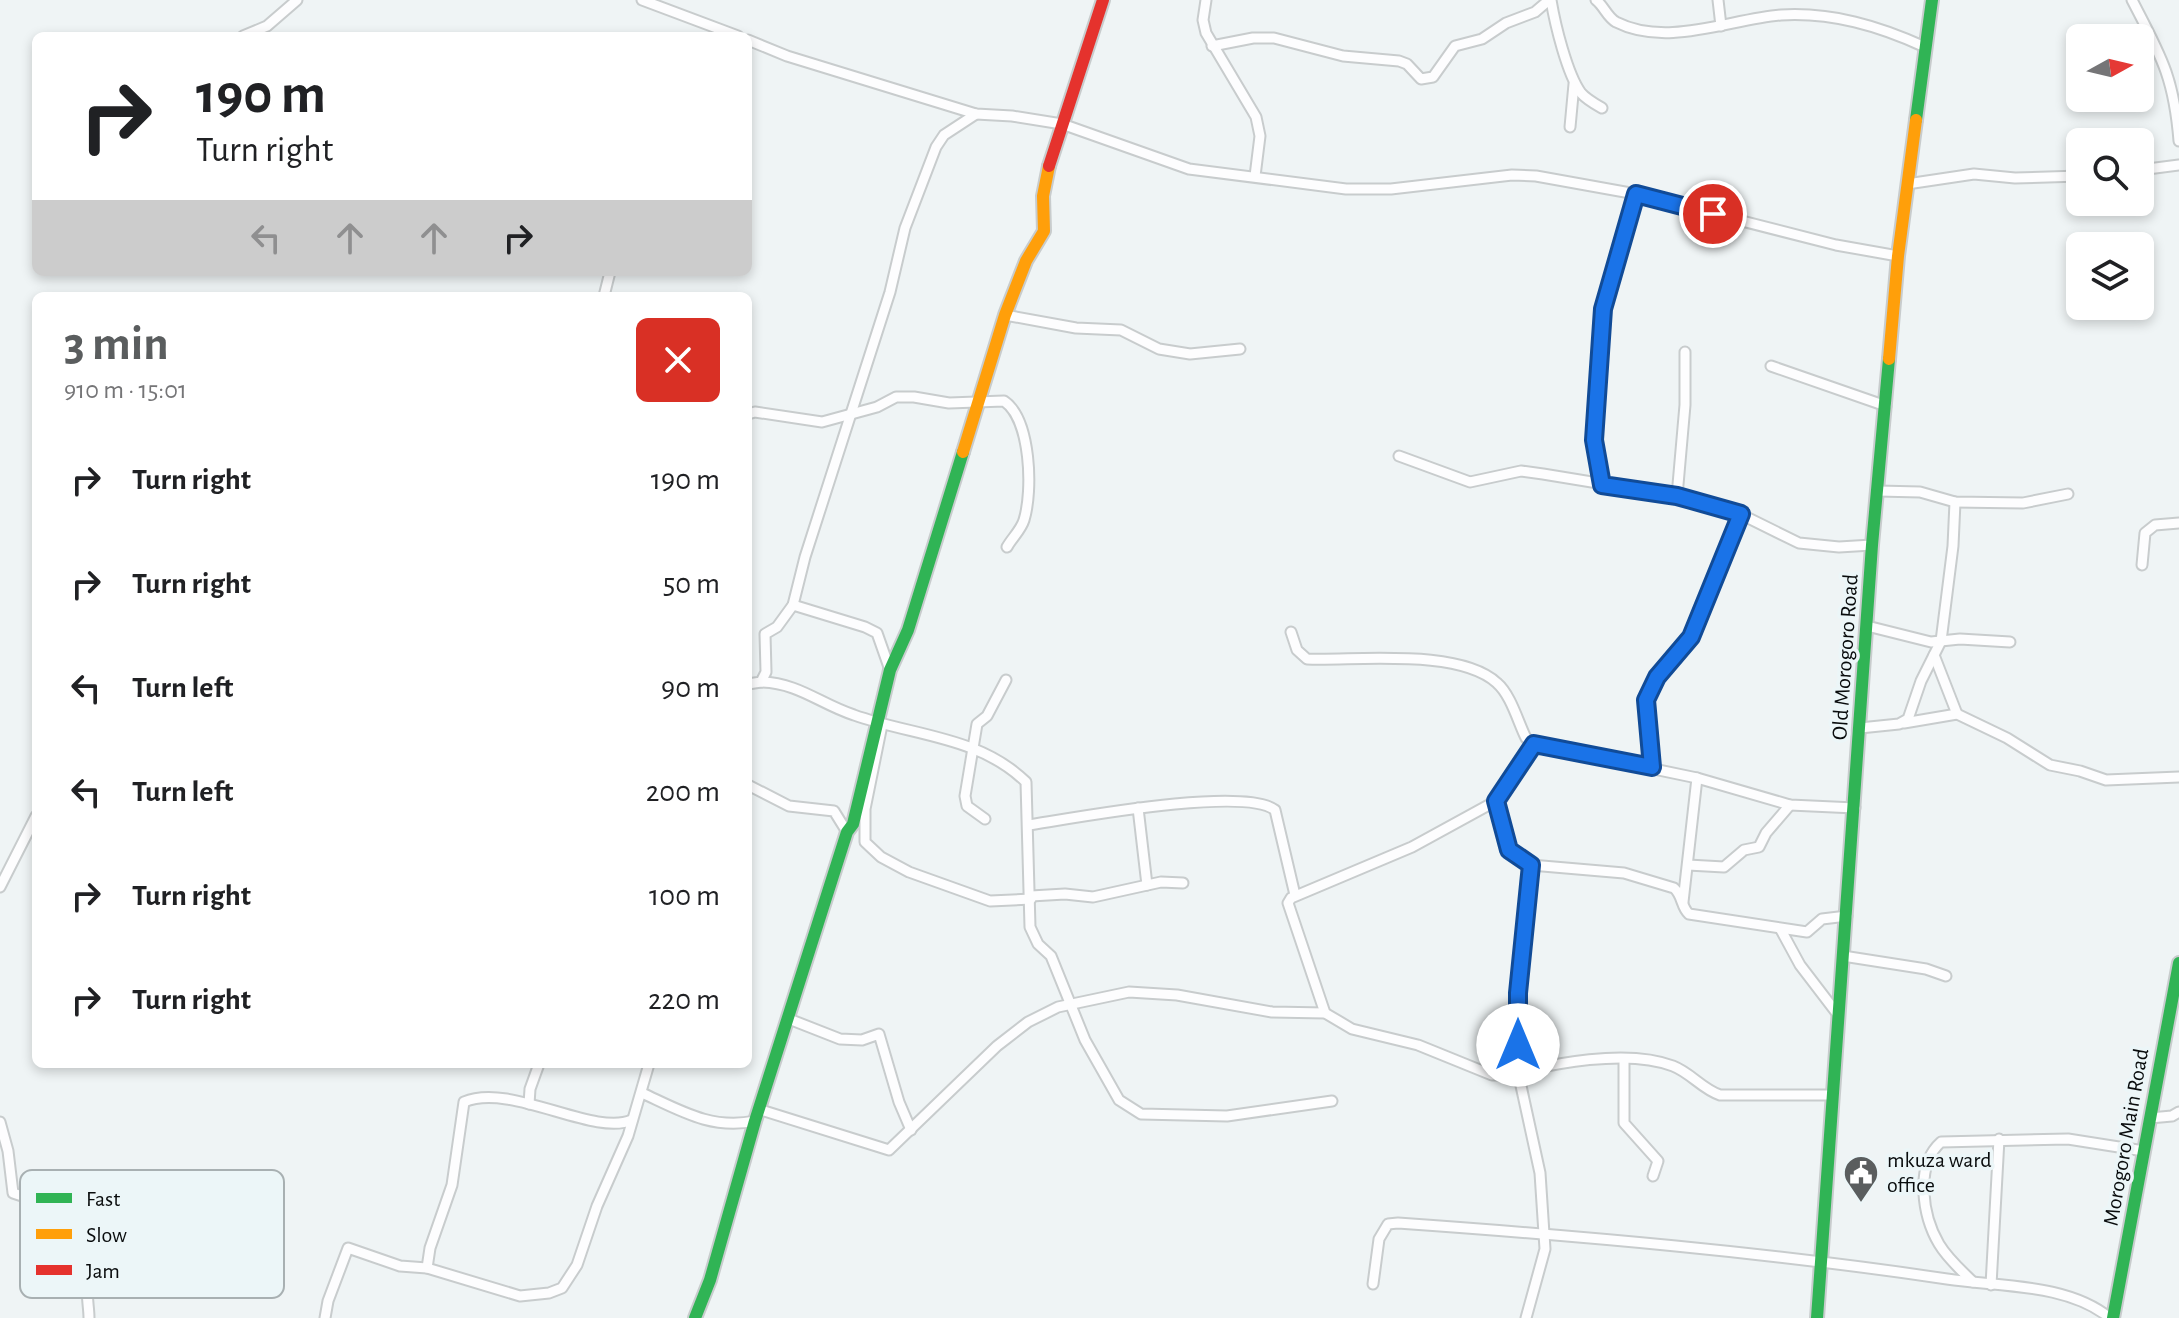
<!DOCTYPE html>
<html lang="en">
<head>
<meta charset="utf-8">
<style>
	:root { --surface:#fff; --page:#f2f2f2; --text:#202124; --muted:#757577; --accent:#5a5d5e }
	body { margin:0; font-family:"Alegreya Sans",sans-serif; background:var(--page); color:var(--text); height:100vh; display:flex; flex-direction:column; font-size:30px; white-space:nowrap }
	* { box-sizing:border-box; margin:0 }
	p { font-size:26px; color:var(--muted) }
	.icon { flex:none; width:44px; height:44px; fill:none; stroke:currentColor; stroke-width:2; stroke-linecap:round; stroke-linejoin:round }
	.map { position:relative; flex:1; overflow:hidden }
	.sheet { position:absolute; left:32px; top:292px; width:720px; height:776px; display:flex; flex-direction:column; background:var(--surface); border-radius:12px; box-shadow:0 4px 12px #0003 }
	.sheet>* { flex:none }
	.hud { position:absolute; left:32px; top:32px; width:720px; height:244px; border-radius:12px; box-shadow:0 4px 12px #0003; background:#fff; color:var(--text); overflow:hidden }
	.needle { width:52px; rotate:82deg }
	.controls { position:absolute; left:2066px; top:24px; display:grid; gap:16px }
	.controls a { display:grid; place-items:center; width:88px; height:88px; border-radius:12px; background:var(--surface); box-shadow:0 4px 12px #0003; font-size:40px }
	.pin { position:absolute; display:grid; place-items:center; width:68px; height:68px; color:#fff; margin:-34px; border:4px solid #fff; border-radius:50%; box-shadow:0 2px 8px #0007 }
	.me { position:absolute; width:88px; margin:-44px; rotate:0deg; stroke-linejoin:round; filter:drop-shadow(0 0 6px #0008) }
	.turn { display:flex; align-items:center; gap:28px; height:168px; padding:0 32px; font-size:36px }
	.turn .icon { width:104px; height:104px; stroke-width:2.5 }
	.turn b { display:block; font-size:56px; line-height:68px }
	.lanes { display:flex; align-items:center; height:76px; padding:0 32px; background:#0003; justify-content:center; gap:40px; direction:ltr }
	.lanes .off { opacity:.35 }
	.round { display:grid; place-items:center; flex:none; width:84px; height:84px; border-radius:12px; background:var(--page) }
	.headline { display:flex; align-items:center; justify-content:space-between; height:136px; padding:0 32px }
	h1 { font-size:48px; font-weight:700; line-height:60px; color:var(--accent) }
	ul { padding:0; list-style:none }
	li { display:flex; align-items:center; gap:24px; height:104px; padding:0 32px }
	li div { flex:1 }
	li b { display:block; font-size:30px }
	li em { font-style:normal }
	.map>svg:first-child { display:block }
</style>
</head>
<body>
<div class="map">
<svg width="2179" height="1318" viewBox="0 0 2179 1318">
	<rect width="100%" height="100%" fill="#eff4f5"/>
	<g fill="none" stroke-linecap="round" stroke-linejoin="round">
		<defs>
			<g id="street">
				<polyline points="642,0 738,36"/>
				<polyline points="1206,0 1203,20 1206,33 1256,117 1260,136 1255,176"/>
				<path d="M1551 0C1555 24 1567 74 1581 93 1586 99 1595 104 1602 108"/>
				<path d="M1596 0C1604 6 1607 17 1616 22 1667 48 1730 19 1781 15 1832 12 1879 26 1925 47"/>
				<polyline points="1718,0 1721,26"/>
				<path d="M2132 0C2161 56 2174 77 2179 141"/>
				<polyline points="243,36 267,26 297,0"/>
				<polyline points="748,40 787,56 976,114 1012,116 1062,124 1189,169 1346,189 1391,189 1512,175 1536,176 1636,194 1836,245 1898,256"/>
				<polyline points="1212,46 1253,38 1274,38 1343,56 1399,61 1407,64 1421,79 1433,77 1455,46 1482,39 1506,23 1535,12 1549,0"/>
				<polyline points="1570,127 1574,84"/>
				<polyline points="2140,170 2179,165"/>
				<polyline points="1907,184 1974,174 2015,178 2080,176"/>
				<polyline points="604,296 610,272"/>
				<polyline points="1005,315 1076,328 1121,330 1159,349 1190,354 1240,349"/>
				<polyline points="1771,366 1886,406"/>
				<path d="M748 414 755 412 822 422 877 407 896 397H914L949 403 1004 401C1031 419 1033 491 1024 520 1021 530 1012 538 1007 547"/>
				<polyline points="1399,456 1470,482 1521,471 1543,474 1677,496 1728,508 1799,543 1839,547 1872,545"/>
				<polyline points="1602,485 1594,440 1603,309 1636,194"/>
				<polyline points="1878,491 1920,492 1955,502 2023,503 2068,494"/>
				<polyline points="1677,496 1685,405 1685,352"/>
				<polyline points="2142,565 2145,533 2155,525 2179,523"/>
				<polyline points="793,605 865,627 877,633 890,670"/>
				<polyline points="1867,626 1931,642 1960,639 2010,642"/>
				<path d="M1291 632 1297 650 1307 659C1356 661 1459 648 1497 683 1511 695 1518 722 1526 738L1534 744 1697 778 1790 805 1855 808"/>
				<polyline points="1934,655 1957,714"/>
				<path d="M761 682C799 683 820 704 854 715 913 736 979 736 1026 782L1030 927 1038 944 1051 956 1085 1040 1119 1100 1141 1114 1227 1116 1332 1101"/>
				<polyline points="748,684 761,682 766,672 765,634 777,627 793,605 805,557 890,292 905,228 936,147 944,135 976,114"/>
				<polyline points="1904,723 1957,714 2007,738 2050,765 2080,771 2106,780 2179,777"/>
				<polyline points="882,725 865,809 865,842 881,857 909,872 990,901 1031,899"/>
				<polyline points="1860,728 1899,724 1908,719 1921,681 1941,641 1953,546 1955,502"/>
				<polyline points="1652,767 1646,700 1657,677 1691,637 1741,514"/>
				<polyline points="748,785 789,806 834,811 847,832"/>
				<path d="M1496 801 1509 850 1531 865 1624 873 1674 888C1683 896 1681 907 1689 914L1807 932 1822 919 1847 916"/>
				<polyline points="1138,808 1147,885"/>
				<polyline points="985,819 967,806 965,796 977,724 987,716 1006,680"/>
				<path d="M1029 825C1074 818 1244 786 1275 810L1295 895"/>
				<polyline points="1688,865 1724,867 1744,850 1759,847 1766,833 1790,805"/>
				<polyline points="0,887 36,816"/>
				<polyline points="1031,896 1065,894 1093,897 1161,882 1183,883"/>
				<polyline points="1683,902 1697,778"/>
				<polyline points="1781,930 1800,965 1839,1016"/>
				<polyline points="1843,956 1926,969 1946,976"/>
				<polyline points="1325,1013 1288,903 1291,898 1412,847 1496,801 1534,744"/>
				<polyline points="789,1019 840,1039 862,1040 879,1034 899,1102 911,1130"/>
				<polyline points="1624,1060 1624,1123 1658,1161 1653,1176"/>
				<path d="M642 1093C681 1111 712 1130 755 1121"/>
				<polyline points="529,1104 530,1089 539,1064"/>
				<path d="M761 1110 889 1150 997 1046 1028 1022 1058 1007 1129 992 1177 995 1272 1012 1325 1013 1352 1029 1418 1045 1492 1075H1505C1552 1064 1627 1048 1673 1066 1691 1073 1702 1089 1720 1095H1833"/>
				<polyline points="2150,1118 2172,1116 2179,1112"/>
				<path d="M0 1122 8 1151 13 1193 25 1197H90L98 1199C117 1222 95 1254 89 1279 85 1292 89 1305 89 1318"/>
				<path d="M427 1268 430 1248 452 1185 464 1102C511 1082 593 1137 632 1120"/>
				<path d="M1973 1282C1961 1270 1948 1259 1939 1244 1923 1217 1914 1166 1941 1142L2068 1139 2144 1151"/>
				<path d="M1373 1284 1379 1239 1388 1224 1398 1223C1582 1236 1765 1252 1947 1279 2000 1287 2067 1283 2110 1318"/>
				<polyline points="1991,1285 1999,1139"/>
				<polyline points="325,1318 328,1301 348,1248 400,1266 427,1268 520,1296 549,1293 562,1288 577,1265 597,1206 628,1136 649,1064"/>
				<polyline points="1526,1318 1545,1249 1540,1173 1518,1072 1518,993 1531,865"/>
			</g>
			<g id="fast">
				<polyline points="1916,120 1932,0"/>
				<polyline points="695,1318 710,1280 755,1121 847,832 853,824 890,670 908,630 963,452"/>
				<polyline points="1817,1318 1872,545 1889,359"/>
				<polyline points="2113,1318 2179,963"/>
			</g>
			<g id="slow">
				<polyline points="1889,359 1898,256 1916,120"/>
				<polyline points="963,452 1005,315 1026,261 1044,231 1043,196 1049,166"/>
			</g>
			<polyline id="jam" points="1049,166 1103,0"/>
		</defs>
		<!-- street casing -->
		<use href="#street" stroke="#c8cccd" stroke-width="13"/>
		<!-- fast casing -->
		<use href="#fast" stroke="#c8cccd" stroke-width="16"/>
		<!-- slow casing -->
		<use href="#slow" stroke="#c8cccd" stroke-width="16"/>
		<!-- jam casing -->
		<use href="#jam" stroke="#c8cccd" stroke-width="16"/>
		<!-- street -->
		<use href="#street" stroke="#fdfdfe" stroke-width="9"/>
		<!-- fast -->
		<use href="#fast" stroke="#30b455" stroke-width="12"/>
		<!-- slow -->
		<use href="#slow" stroke="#ff9f0a" stroke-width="12"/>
		<!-- jam -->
		<use href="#jam" stroke="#e5322d" stroke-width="12"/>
	</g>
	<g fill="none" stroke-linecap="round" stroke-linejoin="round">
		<defs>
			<polyline id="route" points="1518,1045 1518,993 1531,865 1509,850 1496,801 1534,744 1652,767 1646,700 1657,677 1691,637 1741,514 1677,496 1602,485 1594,440 1603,309 1636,194 1713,214"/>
		</defs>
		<!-- route casing -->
		<use href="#route" stroke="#114b97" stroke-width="20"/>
		<!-- route -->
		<use href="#route" stroke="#1a73e8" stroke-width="14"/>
	</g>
	<!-- icons -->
	<defs>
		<symbol id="civic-pin" viewBox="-11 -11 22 30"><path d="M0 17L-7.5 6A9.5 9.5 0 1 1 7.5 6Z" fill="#5a5d5e" stroke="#ecf6f8"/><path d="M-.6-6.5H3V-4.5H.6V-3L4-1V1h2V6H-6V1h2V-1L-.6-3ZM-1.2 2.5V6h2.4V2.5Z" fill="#fff"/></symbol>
	</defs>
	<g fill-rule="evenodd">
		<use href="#civic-pin" x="1841" y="1153" width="40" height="54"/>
	</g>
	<g text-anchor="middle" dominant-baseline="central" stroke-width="7" stroke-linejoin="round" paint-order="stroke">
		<!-- street labels -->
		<g font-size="22" fill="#090c0d" stroke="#ecf6f8">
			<text transform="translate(1845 657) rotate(-86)">Old Morogoro Road</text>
			<text transform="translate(2126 1137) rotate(-80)">Morogoro Main Road</text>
		</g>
		<!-- poi labels -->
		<g font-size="22" fill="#090c0d" stroke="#ecf6f8" text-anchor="start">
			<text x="1887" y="1160">mkuza ward<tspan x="1887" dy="25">office</tspan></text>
		</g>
	</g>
	<!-- legend -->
	<rect x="20" y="1170" width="264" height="128" rx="12" fill="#ecf6f8" stroke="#a8b0b2" stroke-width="2"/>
	<rect x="36" y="1193" width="36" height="10" fill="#30b455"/>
	<rect x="36" y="1229" width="36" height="10" fill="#ff9f0a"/>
	<rect x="36" y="1265" width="36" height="10" fill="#e5322d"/>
	<g font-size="22" fill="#090c0d">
		<text x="86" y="1206">Fast</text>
		<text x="86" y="1242">Slow</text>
		<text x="86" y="1278">Jam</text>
	</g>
</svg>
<div class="controls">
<a><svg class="needle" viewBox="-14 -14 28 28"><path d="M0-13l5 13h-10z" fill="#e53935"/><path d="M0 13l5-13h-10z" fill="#757577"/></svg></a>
<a><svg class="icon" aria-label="search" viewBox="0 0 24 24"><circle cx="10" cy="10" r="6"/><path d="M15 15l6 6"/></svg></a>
<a><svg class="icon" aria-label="layers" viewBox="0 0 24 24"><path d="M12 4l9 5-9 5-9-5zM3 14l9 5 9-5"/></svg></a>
</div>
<div class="pin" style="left:1713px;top:214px;background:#d93025"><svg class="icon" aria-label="arrive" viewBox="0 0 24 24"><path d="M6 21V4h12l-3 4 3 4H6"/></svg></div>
<svg class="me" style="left:1518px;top:1045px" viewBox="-20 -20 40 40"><circle r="19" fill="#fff"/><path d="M0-13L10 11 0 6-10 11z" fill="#1a73e8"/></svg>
<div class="hud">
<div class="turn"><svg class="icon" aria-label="right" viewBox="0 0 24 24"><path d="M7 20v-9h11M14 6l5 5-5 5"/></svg><div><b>190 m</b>Turn right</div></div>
<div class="lanes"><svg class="icon off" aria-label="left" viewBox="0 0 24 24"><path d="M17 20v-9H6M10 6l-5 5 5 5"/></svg><svg class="icon off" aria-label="ahead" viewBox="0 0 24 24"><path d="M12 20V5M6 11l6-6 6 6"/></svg><svg class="icon off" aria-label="ahead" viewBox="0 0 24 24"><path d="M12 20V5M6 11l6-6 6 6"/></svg><svg class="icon" aria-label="right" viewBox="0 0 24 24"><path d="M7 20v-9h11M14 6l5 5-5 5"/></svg></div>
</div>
<section class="sheet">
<div class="headline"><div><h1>3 min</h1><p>910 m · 15:01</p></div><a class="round" style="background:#d93025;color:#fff"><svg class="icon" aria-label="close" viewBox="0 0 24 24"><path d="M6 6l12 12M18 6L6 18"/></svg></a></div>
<ul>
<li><svg class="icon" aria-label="right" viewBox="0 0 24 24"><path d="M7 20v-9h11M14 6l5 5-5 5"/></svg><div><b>Turn right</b></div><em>190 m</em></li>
<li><svg class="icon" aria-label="right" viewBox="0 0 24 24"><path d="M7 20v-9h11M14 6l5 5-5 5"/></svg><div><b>Turn right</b></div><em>50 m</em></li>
<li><svg class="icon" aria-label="left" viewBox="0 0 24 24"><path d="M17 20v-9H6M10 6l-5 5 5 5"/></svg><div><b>Turn left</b></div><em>90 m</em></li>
<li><svg class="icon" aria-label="left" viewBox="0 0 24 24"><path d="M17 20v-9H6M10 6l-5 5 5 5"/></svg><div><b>Turn left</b></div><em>200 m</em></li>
<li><svg class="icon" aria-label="right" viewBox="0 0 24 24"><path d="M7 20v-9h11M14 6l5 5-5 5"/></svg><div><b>Turn right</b></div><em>100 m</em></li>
<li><svg class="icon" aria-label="right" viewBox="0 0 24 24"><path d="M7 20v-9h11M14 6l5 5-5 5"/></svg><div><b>Turn right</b></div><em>220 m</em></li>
</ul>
</section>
</div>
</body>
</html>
